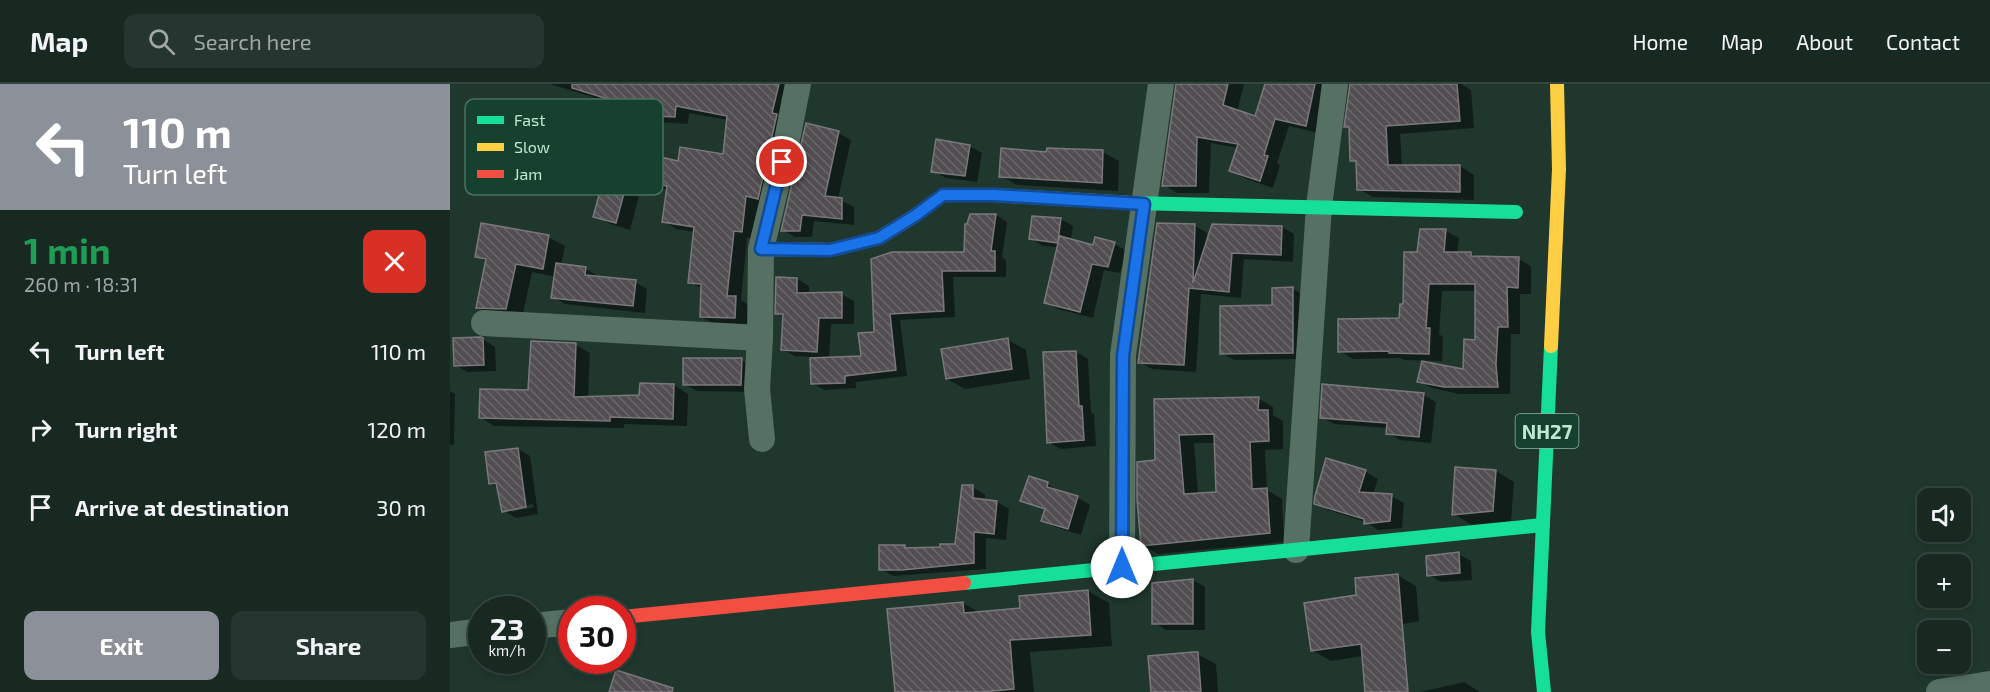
<!DOCTYPE html>
<html lang="en">
<head>
<meta charset="utf-8">
<style>
	:root { --surface:#182922; --page:#25352f; --text:#f1f3f6; --muted:#9fa6a5; --line:#364540; --accent:#8c9099 }
	body { margin:0; font-family:"Exo 2",sans-serif; background:var(--page); color:var(--text); height:100vh; display:flex; flex-direction:column; font-size:22px; white-space:nowrap }
	* { box-sizing:border-box; margin:0 }
	p { font-size:20px; color:var(--muted) }
	.icon { flex:none; width:33px; height:33px; fill:none; stroke:currentColor; stroke-width:2; stroke-linecap:round; stroke-linejoin:round }
	.map { position:relative; flex:1; overflow:hidden }
	.details { display:flex; flex-direction:column; background:var(--surface); width:450px }
	.details>* { flex:none }
	.guide { background:#8c9099; color:#fff; overflow:hidden }
	.tools { position:absolute; left:1467px; top:404px; display:grid; gap:12px }
	.tools a { display:grid; place-items:center; width:54px; height:54px; border-radius:12px; background:var(--surface); box-shadow:0 3px 9px #0003,0 0 0 2px var(--line); font-size:30px }
	.speed { position:absolute; left:18px; top:512px; display:flex; gap:12px; font-size:30px; font-weight:700; text-align:center }
	.speed>* { display:grid; place-content:center; width:78px; height:78px; border-radius:50%; background:var(--surface); box-shadow:0 3px 9px #0003,0 0 0 2px var(--line); line-height:1 }
	.speed small { font-size:15px; font-weight:400 }
	.speed .limit { border:9px solid #d22; background:#fff; color:#111 }
	.pin { position:absolute; display:grid; place-items:center; width:51px; height:51px; color:#fff; margin:-26px; border:3px solid #fff; border-radius:50%; box-shadow:0 2px 6px #0007 }
	.me { position:absolute; width:66px; margin:-33px; rotate:0deg; stroke-linejoin:round; filter:drop-shadow(0 0 4px #0008) }
	.turn { display:flex; align-items:center; gap:21px; height:126px; padding:0 24px; font-size:27px }
	.turn .icon { width:78px; height:78px; stroke-width:2.5 }
	.turn b { display:block; font-size:42px; line-height:51px }
	.round { display:grid; place-items:center; flex:none; width:63px; height:63px; border-radius:12px; background:var(--page) }
	.head { display:flex; align-items:center; justify-content:space-between; height:102px; padding:0 24px }
	h1 { font-size:36px; font-weight:700; line-height:45px; color:#1e9e55 }
	.button { display:flex; gap:12px; margin-top:auto; padding:12px 24px }
	.button a { flex:1; height:69px; border-radius:12px; background:var(--accent); color:#fff; font-size:24px; font-weight:700; line-height:69px; text-align:center }
	.button a+a { background:var(--page); color:var(--text) }
	ul { padding:0; list-style:none }
	li { display:flex; align-items:center; gap:18px; height:78px; padding:0 24px }
	li div { flex:1 }
	li b { display:block; font-size:22px }
	li em { font-style:normal }
	header { display:flex; align-items:center; gap:36px; box-sizing:border-box; height:84px; padding:0 30px; background:var(--surface); border-bottom:2px solid var(--line) }
	header strong { font-size:28px }
	nav { display:flex; gap:33px; margin-inline-start:auto; font-size:21px }
	.search { width:420px; height:54px; background:var(--page); display:flex; align-items:center; gap:15px; box-sizing:border-box; padding:0 21px; border-radius:12px; color:var(--muted); font-size:22px }
	main { display:flex; flex:1; min-height:0 }
	.map>svg:first-child { display:block }
</style>
</head>
<body>
<header>
<strong>Map</strong>
<div class="search"><svg class="icon" aria-label="search" viewBox="0 0 24 24"><circle cx="10" cy="10" r="6"/><path d="M15 15l6 6"/></svg>Search here</div>
<nav><a>Home</a><a>Map</a><a>About</a><a>Contact</a></nav>
</header>
<main>
<section class="details">
<div class="guide">
<div class="turn"><svg class="icon" aria-label="left" viewBox="0 0 24 24"><path d="M17 20v-9H6M10 6l-5 5 5 5"/></svg><div><b>110 m</b>Turn left</div></div>
</div>
<div class="head"><div><h1>1 min</h1><p>260 m · 18:31</p></div><a class="round" style="background:#d93025;color:#fff"><svg class="icon" aria-label="close" viewBox="0 0 24 24"><path d="M6 6l12 12M18 6L6 18"/></svg></a></div>
<ul>
<li><svg class="icon" aria-label="left" viewBox="0 0 24 24"><path d="M17 20v-9H6M10 6l-5 5 5 5"/></svg><div><b>Turn left</b></div><em>110 m</em></li>
<li><svg class="icon" aria-label="right" viewBox="0 0 24 24"><path d="M7 20v-9h11M14 6l5 5-5 5"/></svg><div><b>Turn right</b></div><em>120 m</em></li>
<li><svg class="icon" aria-label="arrive" viewBox="0 0 24 24"><path d="M6 21V4h12l-3 4 3 4H6"/></svg><div><b>Arrive at destination</b></div><em>30 m</em></li>
</ul>
<div class="button"><a>Exit</a><a>Share</a></div>
</section>
<div class="map">
<svg width="1540" height="608" viewBox="0 0 1540 608">
	<defs>
		<pattern id="building-back-hatch" width="6" height="6" patternUnits="userSpaceOnUse" patternTransform="scale(1.5)"><rect width="6" height="6" fill="#524e52"/><path d="M-1 5l2 2M0 0l6 6M5-1l2 2" fill="none" stroke="#69686a"/></pattern>
	</defs>
	<rect width="100%" height="100%" fill="#20372d"/>
	<!-- shadow -->
	<g fill="#0007" fill-rule="evenodd">
		<polygon points="100,0 344,0 305,154 297,154 291,216 299,221 298,241 265,240 251,233 253,205 240,198 245,148 226,145 213,137 218,106 192,100 180,146 158,139 145,132 157,107 167,65 229,78 274,72 278,36 239,29 238,40 192,37 178,30 179,24"/>
		<polygon points="727,0 794,0 787,28 806,34 816,0 881,0 869,49 839,42 827,79 830,81 823,104 794,94 781,86 788,64 761,59 759,109 727,109 714,101"/>
		<polygon points="901,0 1011,0 1021,6 1024,44 950,50 952,83 1010,82 1024,91 1024,116 923,113 909,105 908,80 902,76 900,45 896,43"/>
		<polygon points="388,49 401,56 388,115 404,123 404,141 364,137 362,153 345,153 333,146"/>
		<polygon points="520,62 532,69 527,98 496,94 483,87"/>
		<polygon points="598,66 653,68 669,77 668,107 567,101 551,92 598,69"/>
		<polygon points="546,131 557,138 552,173 556,176 556,193 503,193 505,233 450,236 457,292 406,298 406,304 374,306 362,299 361,273 345,272 332,265 334,233 327,229 347,195 359,202 359,210 391,210 404,217 404,240 381,240 379,275 412,273 426,249 423,176 515,169"/>
		<polygon points="611,135 623,142 621,157 644,163 664,160 677,167 670,189 654,186 643,234 608,225 595,218 608,163 593,162 581,155"/>
		<path d="M744 141 757 149 756 159 763 142 832 143 844 150 843 178 794 175 791 214 751 210 746 288 702 285 690 278ZM731 201 755 204 758 207 731 204Z"/>
		<polygon points="971,146 996,147 1009,154 1007,169 1020,169 1028,174 1068,175 1081,182 1081,210 1070,210 1070,250 1061,250 1060,310 1009,310 982,304 969,297 1014,287 1027,258 1027,207 992,207 989,250 993,253 992,277 954,276 950,274 903,275 890,267 950,236 969,169"/>
		<polygon points="98,153 115,162 111,181 136,185 148,192 148,194 185,198 197,205 195,229 115,220 103,213 106,193 82,188 72,234 44,232 28,223 37,178 26,172"/>
		<polygon points="843,205 855,212 855,275 784,276 771,269"/>
		<polygon points="33,255 45,263 46,287 18,288 5,281"/>
		<polygon points="558,256 576,266 580,295 515,305 497,295"/>
		<polygon points="82,258 126,261 140,269 138,314 191,312 224,301 238,310 237,342 174,340 174,344 44,342 30,333 80,307"/>
		<polygon points="626,268 638,275 641,329 644,330 646,362 611,365 598,358"/>
		<polygon points="291,276 304,283 304,308 247,307 234,300"/>
		<polygon points="0,307 5,310 4,361 0,361"/>
		<polygon points="974,311 986,318 981,359 950,356 937,349 938,344 884,340 871,333"/>
		<path d="M808 314 823 323V331L833 337V365L815 366 817 406 832 415 834 458 708 470 693 461 706 378V317ZM744 359H766L768 409 748 410Z"/>
		<path d="M68 365 80 372 88 430 66 434 54 427 49 404 40 399ZM83 420 84 423 62 428V425Z"/>
		<polygon points="915,387 928,395 923,410 941,412 954,419 952,444 928,446 916,438 878,426 866,419"/>
		<polygon points="1046,387 1064,398 1061,437 1022,441 1004,430"/>
		<polygon points="598,400 609,408 627,413 640,421 631,451 605,443 593,436 596,427 572,417"/>
		<polygon points="522,403 535,410 535,417 547,418 559,425 556,456 536,454 536,485 443,492 431,485 454,463 458,465 492,465 506,461"/>
		<polygon points="1008,470 1021,477 1022,496 991,498 979,491"/>
		<polygon points="947,491 966,502 969,537 943,542 950,608 917,608 913,572 881,577 862,566 908,512"/>
		<polygon points="743,496 755,503 755,546 716,546 704,539 704,500"/>
		<polygon points="638,507 659,519 662,562 580,568 584,608 446,608 513,519 530,529 572,526 571,514"/>
		<polygon points="747,570 766,580 768,608 703,608"/>
		<polygon points="1014,598 1030,608 970,608"/>
	</g>
	<!-- building -->
	<g fill="url(#building-back-hatch)" stroke="#7b787c" stroke-width="1.5" fill-rule="evenodd">
		<polygon points="122,0 329,0 322,29 327,30 308,115 296,112 292,148 284,147 277,212 286,212 285,234 250,233 251,200 238,199 244,143 212,138 217,102 178,94 166,139 143,133 151,104 156,106 166,63 228,77 230,63 273,70 277,32 226,22 225,33 177,31 177,21 122,4"/>
		<polygon points="726,0 778,0 773,21 805,32 815,0 865,0 856,42 825,35 814,71 818,72 810,97 779,87 788,60 747,53 746,102 712,102"/>
		<polygon points="900,0 1007,0 1010,37 936,42 938,81 1010,81 1010,108 907,106 906,77 900,77 899,43 894,43"/>
		<polygon points="356,39 389,47 375,112 392,114 392,135 352,131 350,147 331,147"/>
		<polygon points="486,55 520,61 515,92 481,88"/>
		<polygon points="551,64 596,68 597,64 653,66 652,99 549,93"/>
		<polygon points="520,130 546,130 541,167 545,167 545,187 492,187 494,227 440,230 446,286 395,292 395,299 361,300 360,274 411,272 408,249 424,248 421,175 442,168 514,168 515,140 517,140"/>
		<polygon points="582,132 611,134 608,157 610,152 643,161 645,153 665,158 658,183 642,180 630,228 594,219 608,159 579,155"/>
		<polygon points="31,139 99,151 93,185 66,180 56,225 26,224 36,175 25,173"/>
		<polygon points="707,139 745,140 743,199 762,140 832,142 831,171 782,169 779,208 739,204 734,281 688,279"/>
		<polygon points="970,145 996,145 994,168 1021,168 1021,172 1069,173 1068,204 1057,203 1058,243 1048,243 1046,281 1048,303 994,303 967,298 972,277 1013,285 1014,255 1025,256 1025,200 979,200 976,244 980,244 979,270 939,269 939,267 888,268 888,235 949,234 950,220 953,220 954,168 967,168"/>
		<polygon points="106,179 136,183 135,191 186,196 183,222 101,214"/>
		<polygon points="326,193 347,194 347,209 392,208 392,234 369,234 367,268 331,266 333,230 325,230"/>
		<polygon points="843,203 843,269 770,270 770,222 822,221 822,204"/>
		<polygon points="31,253 33,254 34,281 4,282 3,254"/>
		<polygon points="558,254 562,285 496,295 491,265"/>
		<polygon points="81,257 126,259 124,313 189,311 190,299 224,300 223,335 160,333 160,337 29,334 30,305 78,306"/>
		<polygon points="626,267 629,322 632,322 634,356 597,359 593,268"/>
		<polygon points="233,274 292,274 291,301 233,301"/>
		<polygon points="872,300 974,309 969,353 936,350 937,339 870,334"/>
		<path d="M809 313 808 326H818L819 357 800 358 802 405 817 404 820 449 691 462 687 415V378L705 376 704 315ZM764 350 766 408 734 410 729 351Z"/>
		<polygon points="68,364 76,423 52,428 46,399 39,400 35,368"/>
		<polygon points="876,374 916,386 909,408 942,410 940,437 914,440 914,435 864,420 865,412"/>
		<polygon points="1005,383 1046,386 1043,427 1002,431"/>
		<polygon points="579,392 598,398 597,403 628,412 618,445 591,437 595,425 570,417"/>
		<polygon points="512,401 523,401 523,414 547,417 544,450 524,448 524,479 452,486 429,486 429,461 455,461 455,464 490,463 490,460 505,460"/>
		<polygon points="1009,468 1010,489 977,492 976,472"/>
		<polygon points="948,490 958,608 915,608 911,560 861,567 854,519 906,511 905,494"/>
		<polygon points="743,495 743,540 702,540 702,499"/>
		<polygon points="638,506 641,551 560,556 564,605 532,608 445,608 437,525 513,518 514,529 570,524 569,512"/>
		<polygon points="743,568 748,568 751,608 701,608 698,572"/>
		<polygon points="166,586 223,604 222,608 159,608"/>
	</g>
	<g fill="none" stroke-linecap="round" stroke-linejoin="round">
		<!-- street -->
		<g stroke="#567164" stroke-width="26">
			<polyline points="34,239 310,254"/>
			<polyline points="312,355 307,305 310,254 311,165 336,61 348,0"/>
			<polyline points="846,466 869,122 885,0"/>
			<polyline points="672,483 673,271 711,0"/>
			<polyline points="82,542 122,538"/>
			<polyline points="0,551 32,547"/>
			<polyline points="1489,608 1540,600"/>
		</g>
		<!-- fast -->
		<g stroke="#16e098" stroke-width="14">
			<polyline points="682,119 1066,128"/>
			<polyline points="514,499 1093,441"/>
			<polyline points="1094,608 1088,548 1101,262"/>
		</g>
		<!-- slow -->
		<g stroke="#ffcf43" stroke-width="14">
			<polyline points="311,165 380,166 429,154 466,131 493,111 544,111 682,119"/>
			<polyline points="1101,262 1109,85 1107,0"/>
		</g>
		<!-- jam -->
		<polyline stroke="#f24e42" stroke-width="14" points="172,533 514,499"/>
	</g>
	<g fill="none" stroke-linecap="round" stroke-linejoin="round">
		<defs>
			<polyline id="route" points="332,78 311,165 380,166 429,154 466,131 493,111 544,111 694,120 673,272 672,483"/>
		</defs>
		<!-- route casing -->
		<use href="#route" stroke="#114b97" stroke-width="15"/>
		<!-- route -->
		<use href="#route" stroke="#1a73e8" stroke-width="10"/>
	</g>
	<g text-anchor="middle" dominant-baseline="central" stroke-width="6" stroke-linejoin="round" paint-order="stroke">
		<!-- shield labels -->
		<rect fill="#16412e" stroke="#8eb5a2" stroke-width="1.5" x="1065.5" y="330" width="63" height="34" rx="4.5"/>
		<g font-size="20" font-weight="bold" fill="#c1e7d3">
			<text x="1097" y="347">NH27</text>
		</g>
	</g>
	<!-- legend -->
	<rect x="15" y="15" width="198" height="96" rx="9" fill="#16412e" stroke="#497360" stroke-width="1.5"/>
	<rect x="27" y="32" width="27" height="8" fill="#16e098"/>
	<rect x="27" y="59" width="27" height="8" fill="#ffcf43"/>
	<rect x="27" y="86" width="27" height="8" fill="#f24e42"/>
	<g font-size="16" fill="#c1e7d3">
		<text x="64" y="42">Fast</text>
		<text x="64" y="69">Slow</text>
		<text x="64" y="96">Jam</text>
	</g>
</svg>
<div class="tools">
<a><svg class="icon" aria-label="sound" viewBox="0 0 24 24"><path d="M4 9h4l5-4v14l-5-4H4zM17 9q2 3 0 6"/></svg></a>
<a>+</a>
<a>−</a>
</div>
<div class="speed"><div>23<small>km/h</small></div><div class="limit">30</div></div>
<div class="pin" style="left:332px;top:78px;background:#d93025"><svg class="icon" aria-label="arrive" viewBox="0 0 24 24"><path d="M6 21V4h12l-3 4 3 4H6"/></svg></div>
<svg class="me" style="left:672px;top:483px" viewBox="-20 -20 40 40"><circle r="19" fill="#fff"/><path d="M0-13L10 11 0 6-10 11z" fill="#1a73e8"/></svg>
</div>
</main>
</body>
</html>
